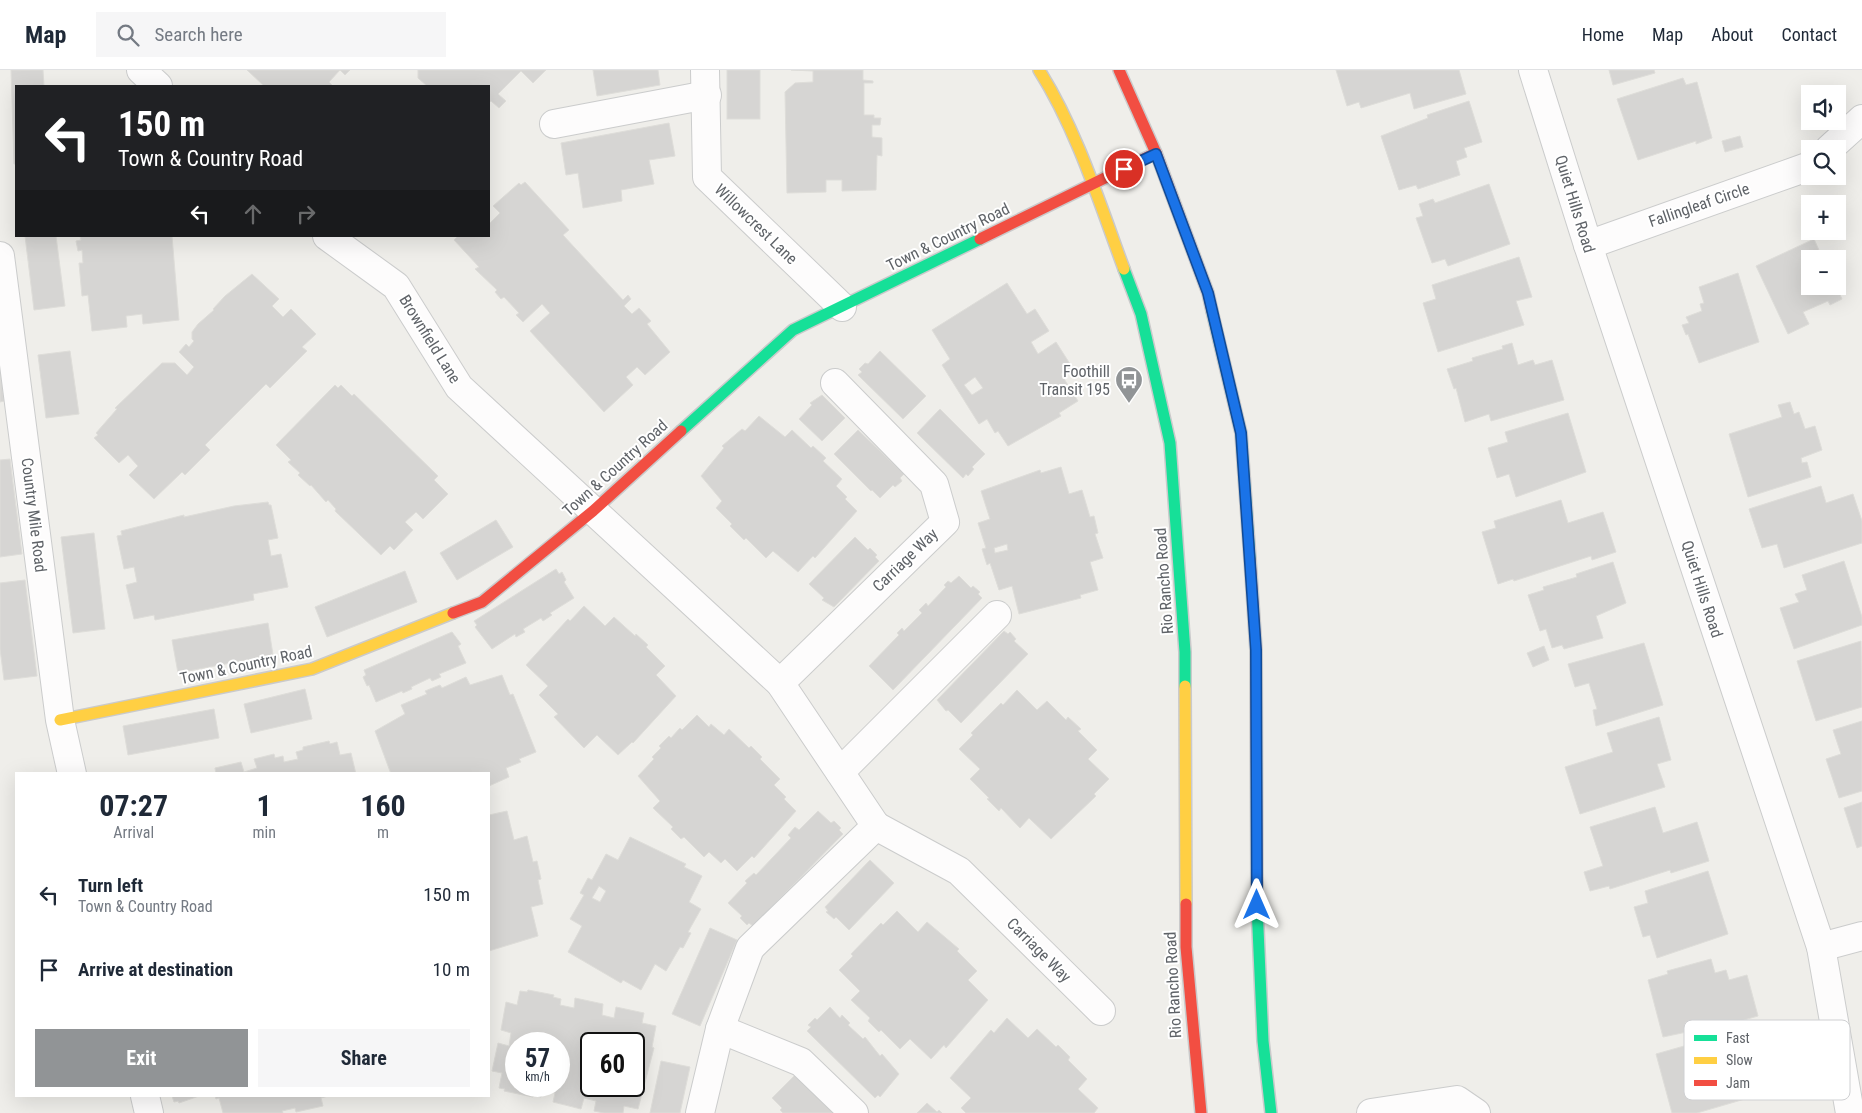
<!DOCTYPE html>
<html lang="en">
<head>
<meta charset="utf-8">
<style>
	:root { --surface:#fff; --page:#f6f6f7; --text:#1f2937; --muted:#747a83; --line:#e0e1e3; --accent:#919496 }
	body { margin:0; font-family:"Roboto Condensed",sans-serif; background:var(--page); color:var(--text); height:100vh; display:flex; flex-direction:column; font-size:19px; white-space:nowrap }
	* { box-sizing:border-box; margin:0 }
	p { font-size:16px; color:var(--muted) }
	.icon { flex:none; width:28px; height:28px; fill:none; stroke:currentColor; stroke-width:2; stroke-linecap:round; stroke-linejoin:round }
	.map { position:relative; flex:1; overflow:hidden }
	.drawer { position:absolute; left:15px; top:702px; width:475px; height:325px; display:flex; flex-direction:column; background:var(--surface); border-radius:0px; box-shadow:0 5px 20px #0002 }
	.drawer>* { flex:none }
	.top-card { position:absolute; left:15px; top:15px; width:475px; height:152px; border-radius:0px; box-shadow:0 5px 20px #0002; background:#202124; color:#fff; overflow:hidden }
	.buttons { position:absolute; left:1801px; top:15px; display:grid; gap:10px }
	.buttons a { display:grid; place-items:center; width:45px; height:45px; border-radius:0px; background:var(--surface); box-shadow:0 5px 20px #0002; font-size:25px }
	.speed { position:absolute; left:505px; top:962px; display:flex; gap:10px; font-size:25px; font-weight:700; text-align:center }
	.speed>* { display:grid; place-content:center; width:65px; height:65px; border-radius:50%; background:var(--surface); box-shadow:0 5px 20px #0002; line-height:1 }
	.speed small { font-size:12px; font-weight:400 }
	.speed .limit { border:2px solid #111; border-radius:8px; background:#fff; color:#111 }
	.pin { position:absolute; display:grid; place-items:center; width:42px; height:42px; color:#fff; margin:-21px; border:2px solid #fff; border-radius:50%; box-shadow:0 1px 5px #0007 }
	.me { position:absolute; width:55px; margin:-28px; rotate:0deg; stroke-linejoin:round; filter:drop-shadow(0 0 4px #0008) }
	.turn { display:flex; align-items:center; gap:18px; height:105px; padding:0 20px; font-size:22px }
	.turn .icon { width:65px; height:65px; stroke-width:2.5 }
	.turn b { display:block; font-size:35px; line-height:42px }
	.lanes { display:flex; align-items:center; height:48px; padding:0 20px; background:#0003; justify-content:center; gap:25px; direction:ltr }
	.lanes .off { opacity:.35 }
	.eta { display:flex; justify-content:space-evenly; align-items:center; height:85px; text-align:center }
	.eta b { font-size:30px; font-weight:700; line-height:35px }
	.primary-button { display:flex; gap:10px; margin-top:auto; padding:10px 20px }
	.primary-button a { flex:1; height:58px; border-radius:0px; background:var(--accent); color:#fff; font-size:20px; font-weight:700; line-height:58px; text-align:center }
	.primary-button a+a { background:var(--page); color:var(--text) }
	ul { padding:0; list-style:none }
	li { display:flex; align-items:center; gap:15px; height:75px; padding:0 20px }
	li div { flex:1 }
	li b { display:block; font-size:19px }
	li em { font-style:normal }
	header { display:flex; align-items:center; gap:30px; box-sizing:border-box; height:70px; padding:0 25px; background:var(--surface); border-bottom:1px solid var(--line) }
	header strong { font-size:24px }
	nav { display:flex; gap:28px; margin-inline-start:auto; font-size:18px }
	.search { width:350px; height:45px; background:var(--page); display:flex; align-items:center; gap:12px; box-sizing:border-box; padding:0 18px; border-radius:0px; color:var(--muted); font-size:19px }
	.map>svg:first-child { display:block }
</style>
</head>
<body>
<header>
<strong>Map</strong>
<div class="search"><svg class="icon" aria-label="search" viewBox="0 0 24 24"><circle cx="10" cy="10" r="6"/><path d="M15 15l6 6"/></svg>Search here</div>
<nav><a>Home</a><a>Map</a><a>About</a><a>Contact</a></nav>
</header>
<div class="map">
<svg width="1862" height="1043" viewBox="0 0 1862 1043">
	<rect width="100%" height="100%" fill="#efeeea"/>
	<!-- building -->
	<g fill="#d6d5d3" stroke="#deddd9" fill-rule="evenodd">
		<polygon points="11,0 43,0 44,16 16,16 16,94 14,94"/>
		<polygon points="247,0 350,0 345,5 340,0 329,12 333,16 264,16"/>
		<polygon points="418,0 546,0 533,13 521,1 498,24 506,31 499,38 491,31 489,33 489,16 427,16 418,8"/>
		<polygon points="593,0 658,0 660,15 597,26"/>
		<rect x="727" y="0" width="33" height="49"/>
		<polygon points="791,0 863,0 863,10 873,11 873,13 864,13 864,45 874,45 874,48 881,48 880,55 872,55 872,67 882,68 882,86 877,85 876,120 842,121 842,110 826,110 826,122 787,123 785,22 795,13 813,12 813,1"/>
		<polygon points="1336,0 1459,0 1466,24 1414,39 1410,23 1361,38 1359,32 1347,36"/>
		<polygon points="1609,0 1654,0 1655,3 1613,15"/>
		<polygon points="1683,8 1686,15 1697,12 1712,68 1696,74 1696,71 1638,90 1617,29"/>
		<polygon points="1469,31 1482,72 1464,78 1467,87 1456,91 1460,105 1418,119 1416,115 1399,120 1381,66 1428,48 1427,45"/>
		<polygon points="669,53 675,86 649,90 654,114 621,120 622,131 583,138 578,103 566,105 561,73"/>
		<polygon points="1740,66 1743,77 1725,82 1722,71"/>
		<polygon points="525,112 569,160 563,165 623,230 628,225 631,229 624,236 632,244 639,238 651,251 647,254 670,282 645,305 637,297 626,307 633,315 604,342 530,261 550,243 542,234 523,252 516,245 519,243 504,227 501,229 495,222 497,220 475,199 479,197 454,170 458,166 489,166 489,154 500,143 493,136 519,113 521,115"/>
		<polygon points="1489,114 1510,174 1448,196 1445,189 1432,193 1416,148 1423,146 1419,134 1433,129 1435,133"/>
		<polygon points="25,166 56,166 65,236 34,240"/>
		<polygon points="80,166 172,166 179,250 143,254 142,244 126,246 127,257 92,261 88,225 82,226 79,193 83,193 82,180 78,181 76,171 81,170"/>
		<polygon points="1814,169 1823,189 1810,189 1810,216 1836,216 1842,229 1830,235 1828,231 1803,242 1809,254 1788,264 1756,196"/>
		<polygon points="1519,187 1532,227 1516,231 1524,255 1438,282 1423,233 1436,229 1432,215"/>
		<polygon points="1738,203 1759,272 1699,293 1688,264 1686,265 1682,255 1689,253 1686,247 1702,241 1700,234 1704,233 1699,217"/>
		<polygon points="252,204 279,229 272,236 283,247 291,239 316,264 302,277 307,281 270,318 266,314 205,375 210,380 185,405 182,402 154,429 129,405 138,396 128,385 119,393 94,368 98,365 96,363 117,339 115,338 162,293 175,293 187,305 194,297 179,282 186,274 189,277 194,271 192,269 192,262 198,254 214,240 213,239 225,226"/>
		<path d="M1007 213 1027 244 1035 239 1049 261 1031 272 1038 284 1056 272 1072 297 1061 304 1078 331 1059 343 1061 346 1008 376 998 361 995 363 987 349 979 354 942 295 950 289 932 260ZM975 307 983 318 972 325 964 315Z"/>
		<polygon points="1512,273 1518,295 1533,290 1535,295 1552,290 1564,330 1491,351 1489,344 1465,352 1456,318 1454,319 1447,299 1473,291 1472,288 1503,279 1502,276"/>
		<polygon points="70,281 79,344 46,348 38,285"/>
		<polygon points="880,281 926,326 903,349 858,305 862,302 859,299 865,293 868,294"/>
		<polygon points="0,300 4,331 0,332"/>
		<polygon points="335,315 338,318 341,315 352,326 354,324 438,406 434,410 448,424 423,449 416,442 405,452 413,460 394,480 390,476 381,485 335,441 336,439 328,430 326,432 311,415 310,416 298,405 300,403 288,392 291,390 276,375"/>
		<polygon points="822,325 845,348 822,371 799,349 812,335 810,333"/>
		<polygon points="1790,332 1794,344 1799,342 1805,359 1815,356 1822,380 1801,388 1802,393 1807,392 1811,407 1748,427 1729,364 1782,347 1778,335"/>
		<polygon points="940,339 985,384 972,397 974,399 968,406 966,404 963,408 917,363"/>
		<polygon points="1568,343 1586,402 1516,427 1509,404 1497,408 1488,378 1508,372 1505,362"/>
		<polygon points="759,346 785,367 792,360 811,378 813,376 826,388 823,391 842,409 836,416 847,427 845,429 857,441 815,488 813,486 798,502 773,481 766,488 746,468 744,470 730,456 732,454 716,438 722,431 701,406 724,378 722,376 742,359 745,361"/>
		<polygon points="858,360 904,404 900,408 902,411 895,417 893,415 880,428 872,420 871,421 834,384"/>
		<polygon points="10,389 22,484 0,487 0,390"/>
		<path d="M1061 397 1069 424 1082 420 1090 447 1094 446 1098 463 1095 464 1103 488 1090 492 1098 520 1080 525 1081 528 1019 544 1012 516 999 520 990 493 987 495 982 479 986 478 978 453 990 449 981 421 1040 400 1041 403ZM1007 474 1008 480 995 483 994 478Z"/>
		<polygon points="1821,416 1826,433 1853,424 1862,451 1862,473 1784,498 1777,474 1762,478 1749,439"/>
		<polygon points="1561,430 1568,453 1603,442 1616,482 1592,490 1591,486 1514,511 1513,509 1498,514 1482,462 1496,458 1494,451"/>
		<polygon points="268,432 269,435 271,435 278,468 268,470 271,486 281,484 288,517 253,524 254,530 155,550 154,545 134,549 126,515 137,512 134,497 124,499 117,466 122,465 121,461 184,445 184,447 234,436"/>
		<polygon points="496,450 513,477 457,510 440,483"/>
		<polygon points="94,463 105,559 73,563 61,467"/>
		<polygon points="855,467 868,480 870,478 877,485 875,487 879,491 834,537 822,530 824,528 809,514"/>
		<polygon points="1844,491 1862,547 1862,555 1794,579 1780,538 1799,532 1795,524 1807,520 1802,505"/>
		<polygon points="1613,492 1626,533 1596,546 1603,568 1564,579 1562,575 1552,578 1546,559 1540,561 1528,525 1544,520 1543,517 1577,507 1576,504"/>
		<polygon points="556,499 559,504 562,502 566,510 564,512 574,528 550,543 552,545 543,551 541,548 523,559 525,562 516,567 515,564 492,579 475,557 477,555 474,551"/>
		<polygon points="405,501 417,532 327,567 315,537"/>
		<polygon points="959,506 971,518 973,516 980,522 978,524 982,528 893,620 869,596 899,565 897,563 902,558 904,561 922,543 919,540 926,533 928,536 946,517 944,515 948,511 951,513"/>
		<polygon points="25,510 37,606 4,610 0,579 0,513"/>
		<polygon points="584,536 605,556 614,547 635,566 636,564 648,575 646,577 665,596 656,605 676,626 633,673 632,672 618,685 597,665 584,678 554,647 558,644 539,625 548,616 526,595 568,549 570,551"/>
		<polygon points="268,553 273,585 178,603 172,570"/>
		<polygon points="1004,561 1008,564 1010,562 1016,569 1014,571 1028,584 961,653 948,640 946,641 937,630"/>
		<polygon points="452,562 461,574 458,576 466,593 439,604 441,607 432,611 430,608 411,617 412,619 403,623 402,621 376,632 369,615 367,616 363,607 366,605 364,600"/>
		<polygon points="1861,571 1862,637 1816,651 1797,591"/>
		<polygon points="1644,573 1663,635 1596,656 1593,640 1597,639 1589,613 1575,617 1568,594"/>
		<polygon points="1544,576 1549,590 1533,597 1527,583"/>
		<polygon points="502,605 510,625 513,624 536,682 519,689 521,692 506,698 509,707 489,716 489,704 391,704 375,661 405,644 401,635 427,624 425,621 440,615 442,618 466,607 470,615"/>
		<polygon points="305,619 312,649 251,663 244,634"/>
		<polygon points="1017,620 1037,640 1047,631 1066,650 1068,647 1081,659 1078,661 1097,680 1088,689 1109,709 1094,724 1096,726 1051,769 1029,748 1020,758 1001,738 999,741 987,729 989,728 970,709 980,699 959,679 973,665 971,663 1001,633 1003,635"/>
		<polygon points="214,639 219,668 128,685 123,656"/>
		<polygon points="697,645 709,657 711,654 724,665 729,659 749,678 751,676 762,687 760,689 780,709 774,715 786,727 784,729 796,741 754,788 752,786 737,801 725,789 721,793 709,782 704,787 684,767 681,769 671,759 673,757 653,738 660,731 638,706 654,689 652,687 661,678 659,676 669,666 671,668 680,658 682,660"/>
		<polygon points="1659,647 1671,690 1657,694 1665,717 1580,744 1565,697 1613,682 1607,663"/>
		<polygon points="1862,651 1862,721 1839,728 1826,689 1841,684 1833,660"/>
		<polygon points="329,671 330,674 337,672 340,685 351,683 356,704 216,704 215,698 241,692 244,702 257,698 254,689 274,684 275,688 283,686 284,692 298,689 296,682 303,680 303,677"/>
		<polygon points="1862,732 1862,776 1857,778 1844,738"/>
		<polygon points="1655,737 1663,763 1697,752 1709,791 1671,803 1670,800 1610,819 1609,816 1590,821 1584,802 1603,796 1590,757"/>
		<polygon points="507,741 514,770 527,766 533,792 537,791 541,809 538,810 543,834 531,837 538,866 489,881 489,745"/>
		<polygon points="818,741 831,753 834,751 841,758 839,760 843,764 753,856 749,853 747,855 740,848 742,846 728,833 747,813 745,811 754,803 756,805 791,768 788,765 795,757 799,760"/>
		<path d="M630 767 686 794 684 797 702 806 689 832 701 839 688 862 691 863 683 878 680 877 666 901 655 894 641 920 623 910 621 913 568 882 582 856 570 849 584 825 580 823 588 808 592 810 606 784 618 790ZM599 816 606 821 600 832 592 828Z"/>
		<polygon points="870,790 894,813 849,860 836,847 834,849 826,842 828,841 825,837"/>
		<polygon points="1708,801 1728,864 1657,888 1650,865 1643,867 1634,837 1648,833 1645,821"/>
		<polygon points="897,841 918,862 927,852 959,879 957,881 977,901 968,910 988,930 946,978 944,975 931,989 910,969 900,979 881,960 879,962 868,951 870,948 851,930 860,921 839,900 853,886 851,884 881,853 883,855"/>
		<polygon points="710,858 737,870 700,956 672,944"/>
		<polygon points="1711,889 1715,903 1726,900 1729,910 1747,905 1758,946 1716,958 1715,956 1663,967 1648,910 1668,904 1667,901"/>
		<path d="M528 920 554 925 553 927 561 929 560 935 574 938 575 928 603 934 602 945 614 948 616 937 644 943 642 953 656 956 652 977 654 978 638 1039 624 1036 623 1043H604L594 1041 596 1031 584 1028 581 1039 553 1032 555 1023 543 1020 541 1027 534 1025 533 1027 504 1021 505 1019 499 1018 502 1003 492 1001 498 973 509 976 511 963 501 960 506 932 517 935 520 921 527 922ZM516 974H559V1016H516ZM591 974H634V1016H591Z"/>
		<polygon points="830,937 840,948 842,945 850,953 848,955 863,969 865,967 880,986 882,984 899,1004 880,1027 878,1025 875,1028 807,961 811,957 808,955 815,948 817,950"/>
		<polygon points="1007,948 1028,968 1037,959 1056,977 1058,975 1070,987 1068,990 1087,1009 1078,1019 1098,1038 1094,1043 966,1043 961,1038 971,1028 950,1008 991,960 994,963"/>
		<polygon points="1758,955 1770,996 1755,1001 1762,1024 1697,1043 1672,1043 1656,984"/>
		<polygon points="661,991 690,997 680,1043 650,1043"/>
		<polygon points="796,1004 836,1043 783,1043 780,1040 782,1038 772,1028"/>
		<polygon points="172,1026 199,1026 179,1033 178,1031 174,1032"/>
		<polygon points="215,1026 328,1026 321,1028 323,1036 296,1042 295,1038 282,1041 283,1043 223,1043 219,1028 216,1029"/>
		<polygon points="927,1033 937,1042 939,1040 942,1043 917,1043"/>
	</g>
	<g fill="none" stroke-linecap="round" stroke-linejoin="round">
		<defs>
			<g id="street">
				<polyline points="141,0 158,16"/>
				<polyline points="705,0 707,107 842,237"/>
				<polyline points="1533,0 1588,175 1821,877 1850,1043"/>
				<polyline points="554,54 707,25"/>
				<polyline points="1829,79 1862,49"/>
				<polyline points="327,166 396,216 459,317 780,613 876,756 750,878 720,959 700,1043"/>
				<polyline points="1588,175 1810,96"/>
				<polyline points="0,186 60,650 72,704"/>
				<polyline points="780,613 945,452 934,414 835,313"/>
				<polyline points="840,702 997,545"/>
				<polyline points="876,756 959,801 1101,941"/>
				<polyline points="1821,877 1862,866"/>
				<polyline points="720,959 801,992 854,1043"/>
				<polyline points="145,1026 149,1043"/>
				<polyline points="1371,1043 1457,1030 1476,1043"/>
			</g>
			<g id="fast">
				<polyline points="1124,199 1141,244 1170,373 1185,582 1185,616"/>
				<polyline points="1212,241 1241,363 1250,489"/>
				<polyline points="681,361 793,260 980,169"/>
				<polyline points="1257,836 1263,971 1271,1043"/>
			</g>
			<g id="slow">
				<path d="M1039 0C1076 58 1100 134 1124 199"/>
				<polyline points="1185,616 1186,834"/>
				<polyline points="60,650 312,599 453,543"/>
			</g>
			<g id="jam">
				<polyline points="1119,0 1156,83 1208,223 1212,241"/>
				<polyline points="980,169 1156,83"/>
				<polyline points="1250,489 1256,580 1257,836"/>
				<polyline points="453,543 482,532 593,441 681,361"/>
				<polyline points="1186,834 1186,877 1201,1043"/>
			</g>
		</defs>
		<!-- street casing -->
		<use href="#street" stroke="#cbcccc" stroke-width="30"/>
		<!-- fast casing -->
		<use href="#fast" stroke="#cacacb" stroke-width="14"/>
		<!-- slow casing -->
		<use href="#slow" stroke="#cacacb" stroke-width="14"/>
		<!-- jam casing -->
		<use href="#jam" stroke="#cacacb" stroke-width="14"/>
		<!-- street -->
		<use href="#street" stroke="#fdfcfc" stroke-width="28"/>
		<!-- fast -->
		<use href="#fast" stroke="#16e098" stroke-width="11"/>
		<!-- slow -->
		<use href="#slow" stroke="#ffcf43" stroke-width="11"/>
		<!-- jam -->
		<use href="#jam" stroke="#f24e42" stroke-width="11"/>
	</g>
	<g fill="none" stroke-linecap="round" stroke-linejoin="round">
		<defs>
			<polyline id="route" points="1124,99 1156,84 1208,223 1241,363 1256,580 1257,835"/>
		</defs>
		<!-- route casing -->
		<use href="#route" stroke="#114b97" stroke-width="12"/>
		<!-- route -->
		<use href="#route" stroke="#1a73e8" stroke-width="9"/>
	</g>
	<!-- icons -->
	<defs>
		<symbol id="bus-pin" viewBox="-11 -11 22 30"><path d="M0 17L-7.5 6A9.5 9.5 0 1 1 7.5 6Z" fill="#919496" stroke="#fff"/><path d="M-5-6H5V4H4V6H2V4H-2V6H-4V4H-5ZM-3.5-4V0h7V-4ZM-3.5 1.2v1.5H-2V1.2ZM2 1.2v1.5H3.5V1.2Z" fill="#fff"/></symbol>
	</defs>
	<g fill-rule="evenodd">
		<use href="#bus-pin" x="1113" y="294" width="32" height="43"/>
	</g>
	<g text-anchor="middle" dominant-baseline="central" stroke-width="4" stroke-linejoin="round" paint-order="stroke">
		<!-- street labels -->
		<g font-size="16" fill="#5f6368" stroke="#fff">
			<text transform="translate(1575 134) rotate(73)">Quiet Hills Road</text>
			<text transform="translate(1699 135) rotate(-19)">Fallingleaf Circle</text>
			<text transform="translate(756 154) rotate(44)">Willowcrest Lane</text>
			<text transform="translate(948 167) rotate(-26)">Town &amp; Country Road</text>
			<text transform="translate(430 269) rotate(58)">Brownfield Lane</text>
			<text transform="translate(615 398) rotate(-42)">Town &amp; Country Road</text>
			<text transform="translate(34 445) rotate(83)">Country Mile Road</text>
			<text transform="translate(905 490) rotate(-44)">Carriage Way</text>
			<text transform="translate(1164 511) rotate(-94)">Rio Rancho Road</text>
			<text transform="translate(1702 519) rotate(72)">Quiet Hills Road</text>
			<text transform="translate(246 595) rotate(-12)">Town &amp; Country Road</text>
			<text transform="translate(1039 880) rotate(45)">Carriage Way</text>
			<text transform="translate(1173 915) rotate(-93)">Rio Rancho Road</text>
		</g>
		<!-- poi labels -->
		<g font-size="16" fill="#5f6368" stroke="#fff" text-anchor="end">
			<text x="1110" y="301">Foothill<tspan x="1110" dy="18">Transit 195</tspan></text>
		</g>
	</g>
	<!-- legend -->
	<rect x="1684" y="950" width="166" height="80" rx="8" fill="#fff" stroke="#cfd0d2" stroke-width="1"/>
	<rect x="1694" y="965" width="23" height="6" fill="#16e098"/>
	<rect x="1694" y="987" width="23" height="7" fill="#ffcf43"/>
	<rect x="1694" y="1010" width="23" height="6" fill="#f24e42"/>
	<g font-size="14" fill="#5f6368">
		<text x="1726" y="973">Fast</text>
		<text x="1726" y="995">Slow</text>
		<text x="1726" y="1018">Jam</text>
	</g>
</svg>
<div class="buttons">
<a><svg class="icon" aria-label="sound" viewBox="0 0 24 24"><path d="M4 9h4l5-4v14l-5-4H4zM17 9q2 3 0 6"/></svg></a>
<a><svg class="icon" aria-label="search" viewBox="0 0 24 24"><circle cx="10" cy="10" r="6"/><path d="M15 15l6 6"/></svg></a>
<a>+</a>
<a>−</a>
</div>
<div class="speed"><div>57<small>km/h</small></div><div class="limit">60</div></div>
<div class="pin" style="left:1124px;top:99px;background:#d93025"><svg class="icon" aria-label="arrive" viewBox="0 0 24 24"><path d="M6 21V4h12l-3 4 3 4H6"/></svg></div>
<svg class="me" style="left:1257px;top:835px" viewBox="-20 -20 40 40"><path d="M0-17L14 15 0 8-14 15z" fill="#1a73e8" stroke="#fff" stroke-width="4"/></svg>
<div class="top-card">
<div class="turn"><svg class="icon" aria-label="left" viewBox="0 0 24 24"><path d="M17 20v-9H6M10 6l-5 5 5 5"/></svg><div><b>150 m</b>Town &amp; Country Road</div></div>
<div class="lanes"><svg class="icon" aria-label="left" viewBox="0 0 24 24"><path d="M17 20v-9H6M10 6l-5 5 5 5"/></svg><svg class="icon off" aria-label="ahead" viewBox="0 0 24 24"><path d="M12 20V5M6 11l6-6 6 6"/></svg><svg class="icon off" aria-label="right" viewBox="0 0 24 24"><path d="M7 20v-9h11M14 6l5 5-5 5"/></svg></div>
</div>
<section class="drawer">
<div class="eta">
<div><b>07:27</b><p>Arrival</p></div>
<div><b>1</b><p>min</p></div>
<div><b>160</b><p>m</p></div>
</div>
<ul>
<li><svg class="icon" aria-label="left" viewBox="0 0 24 24"><path d="M17 20v-9H6M10 6l-5 5 5 5"/></svg><div><b>Turn left</b><p>Town &amp; Country Road</p></div><em>150 m</em></li>
<li><svg class="icon" aria-label="arrive" viewBox="0 0 24 24"><path d="M6 21V4h12l-3 4 3 4H6"/></svg><div><b>Arrive at destination</b></div><em>10 m</em></li>
</ul>
<div class="primary-button"><a>Exit</a><a>Share</a></div>
</section>
</div>
</body>
</html>
